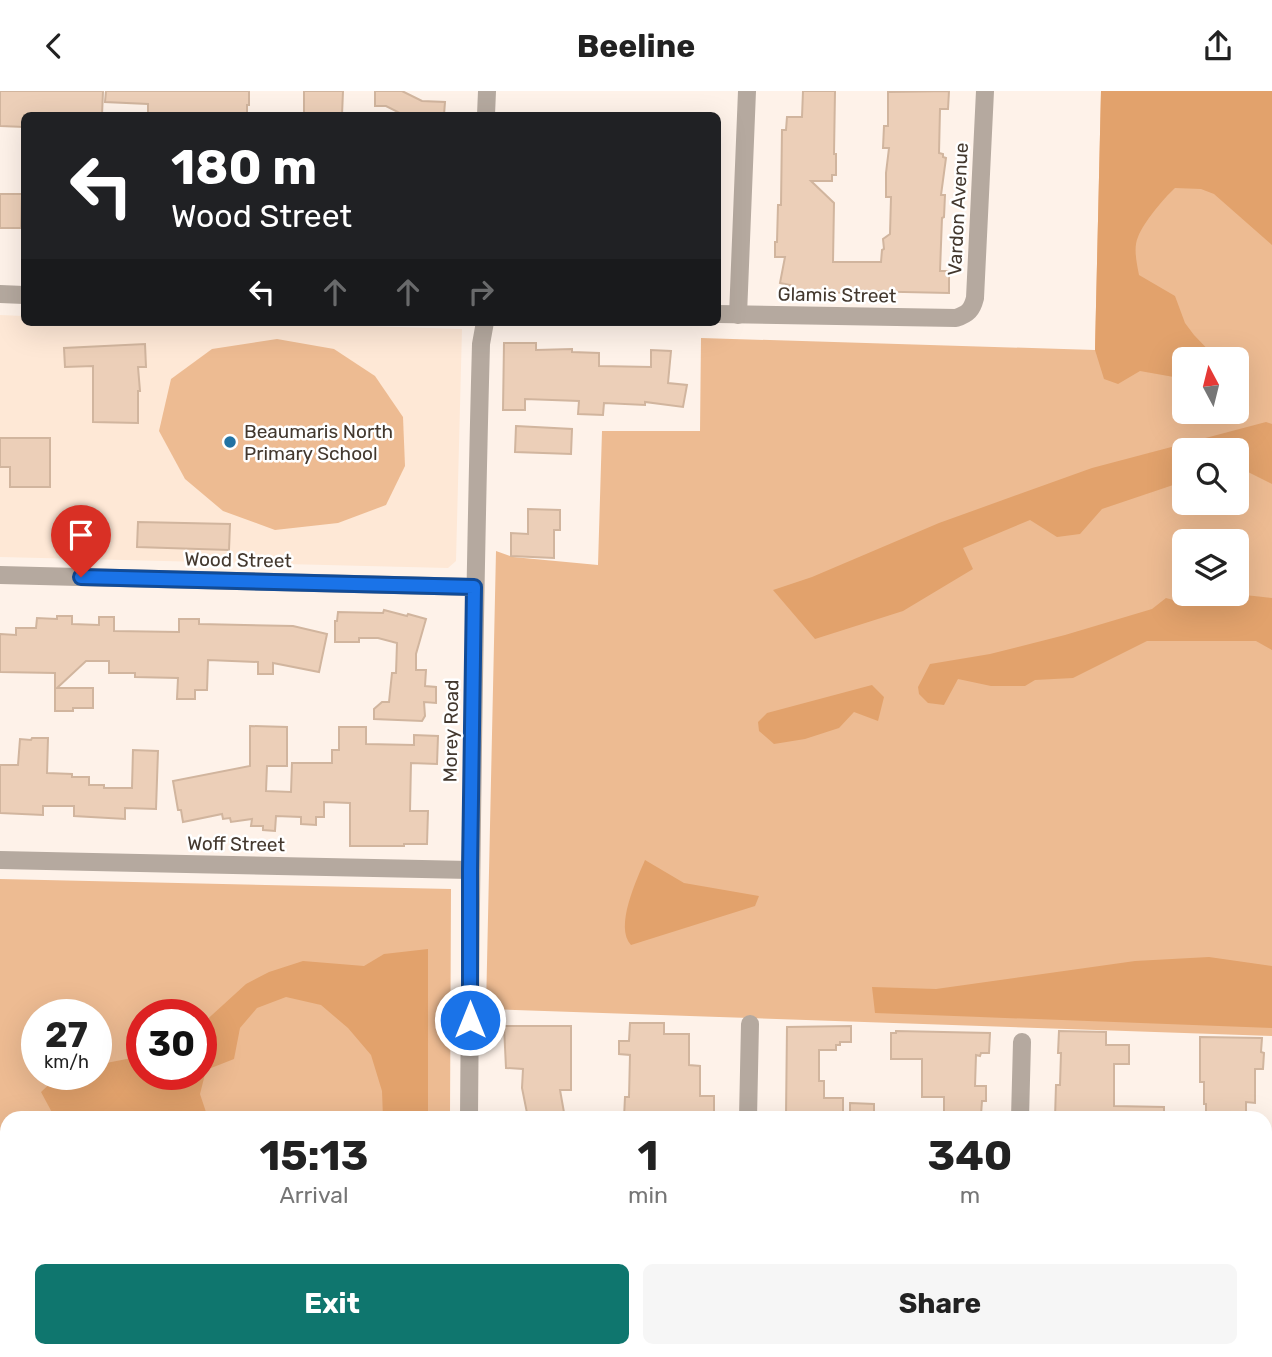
<!DOCTYPE html>
<html lang="en">
<head>
<meta charset="utf-8">
<style>
	:root { --surface:#fff; --page:#f6f6f6; --text:#222; --muted:#767676; --accent:#0f766e }
	body { margin:0; font-family:Rubik,sans-serif; background:var(--page); color:var(--text); height:100vh; display:flex; flex-direction:column; font-size:26px; white-space:nowrap }
	* { box-sizing:border-box; margin:0 }
	p { font-size:23px; color:var(--muted) }
	.icon { flex:none; width:38px; height:38px; fill:none; stroke:currentColor; stroke-width:2; stroke-linecap:round; stroke-linejoin:round }
	.map { position:relative; flex:1; overflow:hidden }
	.details { position:absolute; left:0px; top:1020px; width:1272px; height:247px; display:flex; flex-direction:column; background:var(--surface); border-radius:21px 21px 0 0; box-shadow:0 7px 28px #0002 }
	.details>* { flex:none }
	.hud { position:absolute; left:21px; top:21px; width:700px; height:214px; border-radius:10px; box-shadow:0 7px 28px #0002; background:#202124; color:#fff; overflow:hidden }
	.needle { width:46px; rotate:353deg }
	.controls { position:absolute; left:1172px; top:256px; display:grid; gap:14px }
	.controls a { display:grid; place-items:center; width:77px; height:77px; border-radius:10px; background:var(--surface); box-shadow:0 7px 28px #0002; font-size:35px }
	.speed { position:absolute; left:21px; top:908px; display:flex; gap:14px; font-size:35px; font-weight:700; text-align:center }
	.speed>* { display:grid; place-content:center; width:91px; height:91px; border-radius:50%; background:var(--surface); box-shadow:0 7px 28px #0002; line-height:1 }
	.speed small { font-size:18px; font-weight:400 }
	.speed .limit { border:10px solid #d22; background:#fff; color:#111 }
	.pin { position:absolute; display:grid; place-items:center; width:60px; height:60px; color:#fff; margin:-72px -30px; border-radius:50% 50% 50% 0; rotate:-45deg; box-shadow:0 0 7px #0007 }
	.pin .icon { rotate:45deg }
	.me { position:absolute; width:77px; margin:-38px; rotate:0deg; stroke-linejoin:round; filter:drop-shadow(0 0 5px #0008) }
	.turn { display:flex; align-items:center; gap:24px; height:147px; padding:0 35px; font-size:32px }
	.turn .icon { width:91px; height:91px; stroke-width:2.5 }
	.turn b { display:block; font-size:49px; line-height:60px }
	.lanes { display:flex; align-items:center; height:66px; padding:0 35px; background:#0003; justify-content:center; gap:35px; direction:ltr }
	.lanes .off { opacity:.35 }
	.eta { display:flex; justify-content:space-evenly; align-items:center; height:119px; text-align:center }
	.eta b { font-size:42px; font-weight:700; line-height:49px }
	.button { display:flex; gap:14px; margin-top:auto; padding:14px 35px }
	.button a { flex:1; height:80px; border-radius:10px; background:var(--accent); color:#fff; font-size:28px; font-weight:700; line-height:80px; text-align:center }
	.button a+a { background:var(--page); color:var(--text) }
	header { display:flex; justify-content:space-between; align-items:center; height:91px; padding:0 35px; background:var(--surface); font-size:32px; font-weight:700 }
	.map>svg:first-child { display:block }
</style>
</head>
<body>
<header><svg class="icon" aria-label="back" viewBox="0 0 24 24"><path d="M15 5l-7 7 7 7"/></svg>Beeline<svg class="icon" aria-label="share" viewBox="0 0 24 24"><path d="M12 15V3M7 8l5-5 5 5M5 13v7h14v-7"/></svg></header>
<div class="map">
<svg width="1272" height="1266" viewBox="0 0 1272 1266">
	<rect width="100%" height="100%" fill="#fef2e9"/>
	<!-- built -->
	<polygon fill="#fee8d6" points="0,224 24,225 24,231 237,231 462,238 456,470 448,477 0,466"/>
	<!-- green -->
	<g fill="#edbb92" fill-rule="evenodd">
		<path d="M1101 0H1272V945L486 918 496 460 513 466 598 474 602 340H700L701 247 1095 259ZM1185 268H1237V320H1185ZM1185 359H1237V411H1185ZM1185 450H1237V502H1185Z"/>
		<polygon points="277,248 334,258 375,285 403,326 405,375 386,414 338,432 275,439 223,420 185,388 159,340 171,288 212,258"/>
		<path d="M0 788 451 798 450 1027H7V1260H450V1266H0ZM37 924H96V984H37ZM142 924H201V984H142Z"/>
	</g>
	<!-- forest -->
	<g fill="#e2a26c">
		<path d="M1101 0H1272V154L1214 103 1201 98 1175 97C1163 108 1144 131 1138 146 1133 157 1137 173 1139 184L1175 205 1185 232 1194 244 1217 268H1185V288L1140 280 1118 293 1104 288 1095 259Z"/>
		<polygon points="1266,331 1272,333 1272,393 1248,381 1237,382 1237,359 1185,359 1185,390 1102,418 1080,443 1057,446 1030,429 963,457 973,478 903,520 815,548 773,499 812,486 939,432 1092,377"/>
		<path d="M1245 504 1272 507V559L1256 550H1147L1073 587 1035 589 1025 595H991L958 588 944 614 928 612 919 603 918 596 930 573 990 563 1065 544 1152 518 1166 507C1197 516 1215 512 1245 504Z"/>
		<polygon points="872,594 884,606 878,630 854,621 839,637 805,648 774,653 759,640 758,631 767,622"/>
		<path d="M645 769 684 792 759 805 755 815 631 854C614 836 637 788 645 769Z"/>
		<polygon points="428,858 428,1027 383,1027 382,1000 371,964 348,937 321,914 286,906 257,917 240,937 234,968 206,979 200,1003 208,1027 55,1027 41,1001 59,984 96,984 96,974 142,965 142,984 201,984 201,934 246,893 269,881 303,870 364,875 384,863"/>
		<polygon points="1209,866 1272,875 1272,937 875,922 872,896 936,898 1135,870"/>
	</g>
	<!-- building -->
	<g fill="#eccfb8" stroke="#d1b59e" stroke-width="2">
		<polygon points="0,0 103,0 102,24 24,24 24,36 0,35"/>
		<polygon points="106,0 249,0 249,14 247,14 247,24 148,24 148,13 105,11"/>
		<polygon points="304,0 343,0 342,24 304,24"/>
		<polygon points="375,0 402,0 422,10 445,11 444,24 400,24 400,22 386,15 375,15"/>
		<polygon points="803,0 835,0 834,63 836,63 836,84 832,84 832,90 811,90 834,112 833,171 881,171 882,159 884,158 883,148 890,143 891,106 886,106 886,82 889,57 883,57 884,35 888,35 888,1 949,0 948,18 940,18 939,62 943,63 943,66 946,67 941,104 945,104 944,126 942,127 940,180 949,180 949,202 858,200 858,202 806,201 789,198 790,194 780,192 785,166 775,166 775,151 777,151 778,114 781,114 782,39 786,39 787,26 802,26"/>
		<polygon points="0,103 22,103 21,137 0,137"/>
		<polygon points="504,252 536,252 536,259 572,258 572,261 599,262 599,275 651,276 651,259 671,260 668,292 687,294 683,316 645,311 645,314 604,312 603,324 578,323 579,310 525,308 525,319 503,319"/>
		<polygon points="145,253 146,276 138,276 140,300 138,300 138,332 93,331 93,275 65,276 64,257"/>
		<polygon points="516,335 572,338 571,363 515,361"/>
		<polygon points="0,347 50,347 50,396 10,396 10,376 0,376"/>
		<polygon points="528,418 560,419 560,439 554,439 554,467 511,465 511,442 528,443"/>
		<polygon points="138,431 230,433 229,459 137,456"/>
		<polygon points="384,519 407,525 408,523 426,528 416,563 416,579 426,579 425,595 436,596 436,612 424,611 425,625 422,630 374,628 374,618 382,611 389,611 392,582 396,582 397,552 378,547 359,547 359,551 335,551 335,530 337,530 338,521 383,522"/>
		<polygon points="57,525 72,525 72,533 99,534 99,526 114,526 114,540 179,541 179,528 199,528 199,533 293,535 327,543 319,581 273,572 273,583 258,583 258,571 208,569 207,599 195,599 195,608 177,608 178,587 135,586 135,582 109,582 109,570 86,570 57,597 93,597 93,617 73,617 73,620 55,620 55,582 0,581 0,543 16,544 16,537 36,537 37,527 57,528"/>
		<polygon points="250,635 287,636 287,675 267,675 266,700 291,701 292,672 332,672 332,659 339,659 339,636 366,636 366,653 414,654 414,644 438,645 437,673 411,672 410,720 428,720 427,753 404,753 404,755 350,755 350,712 324,711 324,726 316,726 316,734 301,733 301,726 276,725 275,740 263,739 263,735 251,735 252,728 231,731 230,727 223,728 222,723 183,731 181,719 178,719 173,690 250,675"/>
		<polygon points="32,647 48,647 47,682 72,683 72,686 89,686 89,694 104,694 104,697 132,697 133,659 158,660 156,718 125,717 125,728 74,725 74,715 43,715 43,724 0,722 0,674 18,674 20,648 31,649"/>
		<polygon points="630,932 664,932 664,943 689,943 689,974 700,975 700,1005 714,1005 714,1027 668,1027 668,1025 642,1025 642,1027 624,1027 625,1006 629,1006 630,964 619,963 619,950 629,950"/>
		<polygon points="504,935 571,935 571,999 560,999 565,1027 528,1027 522,997 523,978 506,977"/>
		<polygon points="851,935 851,951 840,951 840,954 836,954 836,959 819,959 819,990 824,990 824,1007 843,1007 843,1024 818,1024 818,1027 790,1027 790,1026 786,1025 787,936"/>
		<polygon points="896,940 990,942 989,962 981,962 980,965 976,964 975,995 986,995 986,1010 982,1010 981,1024 972,1024 972,1027 944,1027 944,1006 922,1006 922,968 891,968 891,942 896,942"/>
		<polygon points="1059,940 1106,941 1106,954 1129,954 1129,973 1114,973 1114,1015 1164,1016 1164,1027 1055,1027 1056,994 1060,994 1061,962 1058,962"/>
		<polygon points="1200,946 1262,947 1261,961 1264,962 1263,978 1255,978 1255,1012 1246,1011 1246,1027 1206,1027 1206,1013 1204,1013 1204,991 1200,991"/>
		<polygon points="850,1012 874,1013 874,1027 850,1027"/>
	</g>
	<g fill="none" stroke-linecap="round" stroke-linejoin="round">
		<!-- minor -->
		<g stroke="#b5a99f" stroke-width="18">
			<polyline points="486,24 487,0"/>
			<polyline points="0,203 24,204"/>
			<path d="M718 223 956 227C968 223 972 219 975 207L985 0"/>
			<polyline points="738,224 747,0"/>
			<polyline points="0,484 474,496"/>
			<polyline points="0,769 470,779"/>
			<path d="M469 1027C471 769 474 511 481 253L485 231"/>
			<polyline points="748,1027 750,933"/>
			<polyline points="1020,1027 1022,951"/>
			<polyline points="468,1266 468,1260"/>
			<polyline points="742,1266 742,1260"/>
			<polyline points="1012,1266 1012,1260"/>
		</g>
	</g>
	<g fill="none" stroke-linecap="round" stroke-linejoin="round">
		<defs>
			<polyline id="route" points="81,486 474,496 470,779 470,929"/>
		</defs>
		<!-- route casing -->
		<use href="#route" stroke="#114b97" stroke-width="18"/>
		<!-- route -->
		<use href="#route" stroke="#1a73e8" stroke-width="12"/>
	</g>
	<!-- markers -->
	<circle fill="#2172a3" stroke="#fff" stroke-width="2.5" cx="230" cy="351" r="7"/>
	<g text-anchor="middle" dominant-baseline="central" stroke-width="5" stroke-linejoin="round" paint-order="stroke">
		<!-- street labels -->
		<g font-size="19" fill="#43382e" stroke="#fff">
			<text transform="translate(958 118) rotate(-87)">Vardon Avenue</text>
			<text transform="translate(837 204) rotate(1)">Glamis Street</text>
			<text transform="translate(238 469) rotate(1)">Wood Street</text>
			<text transform="translate(451 640) rotate(-89)">Morey Road</text>
			<text transform="translate(236 753) rotate(1)">Woff Street</text>
		</g>
		<!-- poi labels -->
		<g font-size="19" fill="#43382e" stroke="#fff" text-anchor="start">
			<text x="244" y="340">Beaumaris North<tspan x="244" dy="22">Primary School</tspan></text>
		</g>
	</g>
</svg>
<div class="controls">
<a><svg class="needle" viewBox="-14 -14 28 28"><path d="M0-13l5 13h-10z" fill="#e53935"/><path d="M0 13l5-13h-10z" fill="#767676"/></svg></a>
<a><svg class="icon" aria-label="search" viewBox="0 0 24 24"><circle cx="10" cy="10" r="6"/><path d="M15 15l6 6"/></svg></a>
<a><svg class="icon" aria-label="layers" viewBox="0 0 24 24"><path d="M12 4l9 5-9 5-9-5zM3 14l9 5 9-5"/></svg></a>
</div>
<div class="speed"><div>27<small>km/h</small></div><div class="limit">30</div></div>
<div class="pin" style="left:81px;top:486px;background:#d93025"><svg class="icon" aria-label="arrive" viewBox="0 0 24 24"><path d="M6 21V4h12l-3 4 3 4H6"/></svg></div>
<svg class="me" style="left:470px;top:929px" viewBox="-20 -20 40 40"><circle r="17" fill="#1a73e8" stroke="#fff" stroke-width="3"/><path d="M0-11L8 9 0 5-8 9z" fill="#fff"/></svg>
<div class="hud">
<div class="turn"><svg class="icon" aria-label="left" viewBox="0 0 24 24"><path d="M17 20v-9H6M10 6l-5 5 5 5"/></svg><div><b>180 m</b>Wood Street</div></div>
<div class="lanes"><svg class="icon" aria-label="left" viewBox="0 0 24 24"><path d="M17 20v-9H6M10 6l-5 5 5 5"/></svg><svg class="icon off" aria-label="ahead" viewBox="0 0 24 24"><path d="M12 20V5M6 11l6-6 6 6"/></svg><svg class="icon off" aria-label="ahead" viewBox="0 0 24 24"><path d="M12 20V5M6 11l6-6 6 6"/></svg><svg class="icon off" aria-label="right" viewBox="0 0 24 24"><path d="M7 20v-9h11M14 6l5 5-5 5"/></svg></div>
</div>
<section class="details">
<div class="eta">
<div><b>15:13</b><p>Arrival</p></div>
<div><b>1</b><p>min</p></div>
<div><b>340</b><p>m</p></div>
</div>
<div class="button"><a>Exit</a><a>Share</a></div>
</section>
</div>
</body>
</html>
